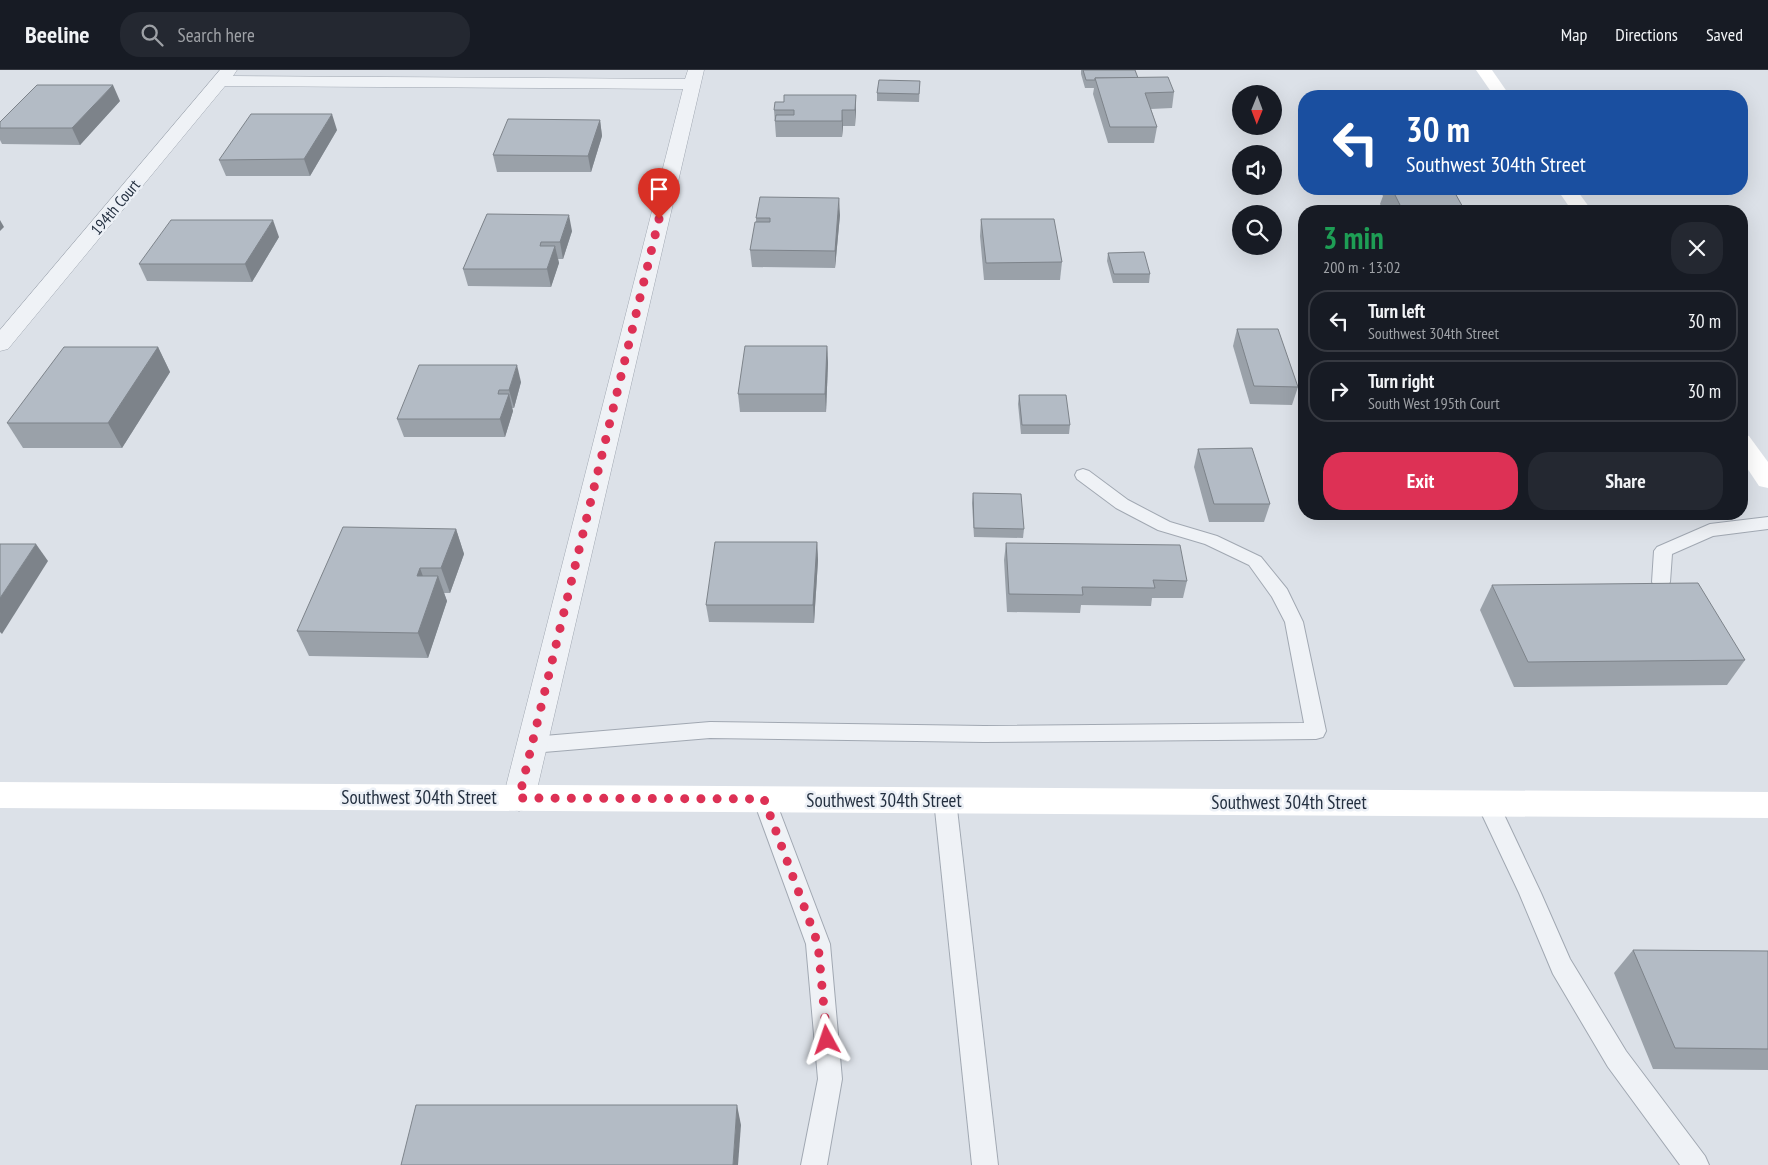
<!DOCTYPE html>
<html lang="en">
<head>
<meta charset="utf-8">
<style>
	:root { --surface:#171b24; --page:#242831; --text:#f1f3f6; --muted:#9ea1a6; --line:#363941; --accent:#dd3155 }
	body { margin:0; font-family:"PT Sans Narrow",sans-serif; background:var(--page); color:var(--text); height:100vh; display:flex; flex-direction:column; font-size:19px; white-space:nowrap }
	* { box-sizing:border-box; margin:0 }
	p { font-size:16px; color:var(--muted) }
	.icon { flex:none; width:28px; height:28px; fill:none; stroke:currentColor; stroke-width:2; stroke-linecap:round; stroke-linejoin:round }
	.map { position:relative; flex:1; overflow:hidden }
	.panel { position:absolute; left:1298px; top:135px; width:450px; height:315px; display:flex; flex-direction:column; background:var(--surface); border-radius:20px; box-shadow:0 5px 20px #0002 }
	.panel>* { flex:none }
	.hud { position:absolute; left:1298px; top:20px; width:450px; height:105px; border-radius:20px; box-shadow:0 5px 20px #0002; background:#1a4fa0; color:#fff; overflow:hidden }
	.needle { width:32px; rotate:181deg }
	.controls { position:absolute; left:1232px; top:15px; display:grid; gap:10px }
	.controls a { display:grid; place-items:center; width:50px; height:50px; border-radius:50%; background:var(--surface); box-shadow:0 5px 20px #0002; font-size:25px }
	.pin { position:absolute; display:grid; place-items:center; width:42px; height:42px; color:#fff; margin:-51px -21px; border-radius:50% 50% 50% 0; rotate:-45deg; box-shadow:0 0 5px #0007 }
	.pin .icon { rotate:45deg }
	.me { position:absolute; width:55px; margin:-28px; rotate:355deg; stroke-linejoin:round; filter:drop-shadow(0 0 4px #0008) }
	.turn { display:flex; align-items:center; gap:18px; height:105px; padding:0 25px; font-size:22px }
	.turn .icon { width:65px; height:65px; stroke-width:2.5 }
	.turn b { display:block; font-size:35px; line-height:42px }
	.round { display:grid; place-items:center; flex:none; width:52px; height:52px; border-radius:20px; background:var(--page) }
	.overview { display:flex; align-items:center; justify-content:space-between; height:85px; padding:0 25px }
	h1 { font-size:30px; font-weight:700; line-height:38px; color:#1e9e55 }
	.cta { display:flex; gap:10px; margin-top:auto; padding:10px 25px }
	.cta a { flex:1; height:58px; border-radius:20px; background:var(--accent); color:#fff; font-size:20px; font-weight:700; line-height:58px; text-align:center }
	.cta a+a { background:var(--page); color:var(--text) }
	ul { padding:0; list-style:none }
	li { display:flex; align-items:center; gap:15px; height:62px; margin:0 10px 8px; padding:0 15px; border:2px solid var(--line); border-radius:20px }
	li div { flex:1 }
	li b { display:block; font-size:19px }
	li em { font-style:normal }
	header { display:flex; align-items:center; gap:30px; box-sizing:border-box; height:70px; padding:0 25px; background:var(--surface); border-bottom:1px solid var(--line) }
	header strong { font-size:24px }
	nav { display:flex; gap:28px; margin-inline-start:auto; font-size:18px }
	.search { width:350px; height:45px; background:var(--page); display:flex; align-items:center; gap:12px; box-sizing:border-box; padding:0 18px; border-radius:20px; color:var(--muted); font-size:19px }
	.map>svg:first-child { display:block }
</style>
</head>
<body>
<header>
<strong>Beeline</strong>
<div class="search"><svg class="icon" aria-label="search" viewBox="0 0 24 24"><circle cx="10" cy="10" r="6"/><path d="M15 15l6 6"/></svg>Search here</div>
<nav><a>Map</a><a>Directions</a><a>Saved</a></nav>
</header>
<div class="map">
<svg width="1768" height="1095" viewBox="0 0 1768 1095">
	<rect width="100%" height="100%" fill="#dce1e8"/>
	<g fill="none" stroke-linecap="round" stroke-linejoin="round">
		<defs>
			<g id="lane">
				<polygon points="1083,399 1089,401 1128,430 1170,452 1217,466 1261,487 1287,519 1303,552 1326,661 1323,667 1316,669 984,672 710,668 532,683 525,681 522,675 525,669 532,667 710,652 984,656 1304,653 1285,552 1272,527 1249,495 1205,474 1158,460 1116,438 1077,409 1075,405 1077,401"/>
				<polygon points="1768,447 1768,459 1713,466 1672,484 1670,512 1667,517 1661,519 1655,517 1652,512 1654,481 1657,477 1710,454"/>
				<polygon points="764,720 771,723 775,729 830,874 842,1009 827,1095 801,1095 818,1009 806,874 753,729 757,723"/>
				<polygon points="945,721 953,724 956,730 998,1095 972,1095 934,730 937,724"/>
				<polygon points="1488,725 1496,728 1499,734 1541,823 1570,889 1626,981 1705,1086 1709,1095 1680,1095 1608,997 1553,904 1519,823 1477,734 1480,728"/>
			</g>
			<polygon id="street" points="220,0 237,0 233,6 685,9 688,0 704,0 535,728 530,737 519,741 508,737 503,728 683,19 225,16 8,279 0,281 0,260"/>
		</defs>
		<!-- lane casing -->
		<use href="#lane" stroke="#a1a8b2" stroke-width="2"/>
		<!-- street casing -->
		<use href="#street" stroke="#a1a8b2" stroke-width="1"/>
		<!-- lane -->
		<use href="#lane" fill="#eff2f6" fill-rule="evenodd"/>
		<!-- street -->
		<use href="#street" fill="#eff2f6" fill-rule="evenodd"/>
		<!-- secondary -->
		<g fill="#fff" fill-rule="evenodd">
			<polygon points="1476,0 1492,0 1510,26 1494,26"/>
			<polygon points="1557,119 1576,119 1592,141 1572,141"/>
			<polygon points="1741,363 1749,366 1768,392 1768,418 1759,416 1741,389"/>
			<polygon points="0,712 1768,722 1768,748 0,738"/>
		</g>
	</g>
	<!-- wall -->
	<g fill="#9aa1a9">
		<polygon points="1081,0 1135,0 1138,8 1174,22 1172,38 1151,39 1157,57 1154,73 1108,73 1093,24 1094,18 1085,18 1081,4"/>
		<polygon points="920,11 919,32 877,31 877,23"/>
		<polygon points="856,25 855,56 843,56 842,67 776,67 774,40 784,32"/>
		<polygon points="120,31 80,75 2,74 0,70 0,52"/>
		<polygon points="600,50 602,66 591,102 497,102 493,85"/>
		<polygon points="337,60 310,106 226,106 219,90"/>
		<polygon points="1379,119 1446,119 1449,123 1465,141 1384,141 1380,134 1383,126"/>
		<polygon points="487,144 572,161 563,189 558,189 559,193 551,217 468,216 463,199"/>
		<polygon points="840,145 835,198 752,197 750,180 756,152 756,148"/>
		<polygon points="981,149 1062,192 1060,210 984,210 980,166"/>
		<polygon points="279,167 252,212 147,211 139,194"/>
		<polygon points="1108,183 1150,204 1149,213 1113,213 1107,191"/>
		<polygon points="1237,259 1298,317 1292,335 1250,334 1233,276"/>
		<polygon points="827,276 828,293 826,342 740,342 738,324"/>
		<polygon points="158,277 170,302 122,378 23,378 7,353"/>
		<polygon points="521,312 514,338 512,338 513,341 505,367 404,367 397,349"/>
		<polygon points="1019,325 1070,355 1069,364 1021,364 1018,334"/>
		<polygon points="1198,379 1270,434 1264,452 1209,452 1194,397"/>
		<polygon points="973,423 1024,459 1023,468 974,467 972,433"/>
		<polygon points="456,459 464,484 450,523 444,523 447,531 428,588 309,586 297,561"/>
		<polygon points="817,472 818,490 814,553 709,552 706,535"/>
		<polygon points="1006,473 1187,511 1183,528 1152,528 1151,536 1081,535 1080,543 1007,542 1004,490"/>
		<polygon points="1492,515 1745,590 1727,615 1514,617 1480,540"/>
		<polygon points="1633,880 1768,881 1768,1000 1653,999 1614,903"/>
	</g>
	<!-- shaded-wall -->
	<g fill="#7d838a">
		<polygon points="113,15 120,31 80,75 72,58"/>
		<polygon points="856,25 856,41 855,56 855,40"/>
		<polygon points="842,40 843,56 842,67"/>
		<polygon points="332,44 337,60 310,106 304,89"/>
		<polygon points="600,50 602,66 591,102 588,86"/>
		<polygon points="839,128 840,145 835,198 835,181"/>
		<polygon points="569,145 572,161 563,189 560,172"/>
		<polygon points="0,150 4,157 0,161"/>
		<polygon points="273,150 279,167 252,212 245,194"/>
		<polygon points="555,176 559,193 551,217 547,199"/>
		<polygon points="827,276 828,293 826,342 825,324"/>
		<polygon points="158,277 170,302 122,378 108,353"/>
		<polygon points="517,295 521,312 514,338 509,320"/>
		<polygon points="509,324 513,341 505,367 500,349"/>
		<polygon points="456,459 464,484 450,523 441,498"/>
		<polygon points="817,472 818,490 814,553 813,535"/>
		<polygon points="36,474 48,491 2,564 0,562 0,528"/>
		<polygon points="420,498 429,523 417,506"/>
		<polygon points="438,506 447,531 428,588 418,563"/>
		<polygon points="737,1035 741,1055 738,1095 733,1095"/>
	</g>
	<!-- building -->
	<g fill="#b3bbc5" stroke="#7d838a">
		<polygon points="1083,0 1135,0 1138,8 1095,8 1095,10 1086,10"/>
		<polygon points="1168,7 1174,22 1145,23 1157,57 1110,57 1095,8"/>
		<polygon points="879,10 920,11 919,24 877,23"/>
		<polygon points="37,15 113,15 72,58 0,58 0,52"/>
		<polygon points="784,25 856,25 855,40 842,40 842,51 775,51 776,45 794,45 794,40 774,40 775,32 784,32"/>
		<polygon points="251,44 332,44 304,89 219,90"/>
		<polygon points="508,49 600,50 588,86 493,85"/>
		<polygon points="1392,119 1446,119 1449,123 1455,123 1465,141 1403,141"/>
		<polygon points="760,127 839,128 835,181 750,180 755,152 770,152 770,148 756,148"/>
		<polygon points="487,144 569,145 560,172 541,172 540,176 555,176 547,199 463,199"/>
		<polygon points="981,149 1054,149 1062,192 986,193"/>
		<polygon points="171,150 273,150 245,194 139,194"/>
		<polygon points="1144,182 1150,204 1114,204 1108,183"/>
		<polygon points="1237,259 1278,259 1298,317 1254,316"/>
		<polygon points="745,276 827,276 825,324 738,324"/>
		<polygon points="64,277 158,277 108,353 7,353"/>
		<polygon points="419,295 517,295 509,320 499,320 498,324 509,324 500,349 397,349"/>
		<polygon points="1019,325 1066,325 1070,355 1022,355"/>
		<polygon points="1252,378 1270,434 1214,434 1198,379"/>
		<polygon points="973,423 1021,424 1024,459 974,458"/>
		<polygon points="343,457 456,459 441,498 420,498 417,506 438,506 418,563 297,561"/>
		<polygon points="715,472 817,472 813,535 706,535"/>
		<polygon points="1006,473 1180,475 1187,511 1153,510 1155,518 1082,517 1083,525 1009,524"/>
		<polygon points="0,474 36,474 0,528"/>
		<polygon points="1698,513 1745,590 1528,592 1492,515"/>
		<polygon points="1633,880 1768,881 1768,979 1675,978"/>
		<polygon points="416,1035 737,1035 733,1095 401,1095"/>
	</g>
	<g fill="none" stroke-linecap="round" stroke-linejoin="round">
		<!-- route -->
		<polyline stroke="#dd3155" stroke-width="9" stroke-dasharray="0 16.2" points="659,149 519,728 764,729 818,874 827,970"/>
	</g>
	<g text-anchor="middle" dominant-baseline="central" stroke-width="5" stroke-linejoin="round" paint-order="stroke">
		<!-- far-street labels -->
		<g font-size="16" fill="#243040" stroke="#ecf0f6">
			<text transform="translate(115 137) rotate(-50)">194th Court</text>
		</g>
		<!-- street labels -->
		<g font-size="19" fill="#243040" stroke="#ecf0f6">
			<text x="419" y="727">Southwest 304th Street</text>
			<text x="884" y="730">Southwest 304th Street</text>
			<text x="1289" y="732">Southwest 304th Street</text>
		</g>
	</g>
</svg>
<div class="controls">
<a><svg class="needle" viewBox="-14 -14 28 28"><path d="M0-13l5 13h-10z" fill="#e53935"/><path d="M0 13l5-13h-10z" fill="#9ea1a6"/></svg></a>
<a><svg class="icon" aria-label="sound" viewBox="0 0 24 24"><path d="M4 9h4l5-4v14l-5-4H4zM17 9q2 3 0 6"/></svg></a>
<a><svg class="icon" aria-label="search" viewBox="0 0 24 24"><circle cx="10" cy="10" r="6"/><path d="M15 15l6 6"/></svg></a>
</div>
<div class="pin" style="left:659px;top:149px;background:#d93025"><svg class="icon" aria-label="arrive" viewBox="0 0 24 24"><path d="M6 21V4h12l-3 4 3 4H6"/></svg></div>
<svg class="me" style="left:827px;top:970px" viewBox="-20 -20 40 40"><path d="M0-17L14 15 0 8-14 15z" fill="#dd3155" stroke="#fff" stroke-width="4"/></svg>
<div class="hud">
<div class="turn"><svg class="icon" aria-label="left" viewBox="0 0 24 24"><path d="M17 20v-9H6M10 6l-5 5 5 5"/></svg><div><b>30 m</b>Southwest 304th Street</div></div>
</div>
<section class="panel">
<div class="overview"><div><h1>3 min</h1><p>200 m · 13:02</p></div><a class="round"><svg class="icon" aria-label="close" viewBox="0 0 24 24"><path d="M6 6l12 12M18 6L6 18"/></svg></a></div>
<ul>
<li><svg class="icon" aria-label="left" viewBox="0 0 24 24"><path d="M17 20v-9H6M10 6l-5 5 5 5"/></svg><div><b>Turn left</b><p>Southwest 304th Street</p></div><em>30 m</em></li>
<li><svg class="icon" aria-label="right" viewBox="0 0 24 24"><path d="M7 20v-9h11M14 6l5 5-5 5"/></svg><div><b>Turn right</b><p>South West 195th Court</p></div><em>30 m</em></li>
</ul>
<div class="cta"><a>Exit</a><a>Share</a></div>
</section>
</div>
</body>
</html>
